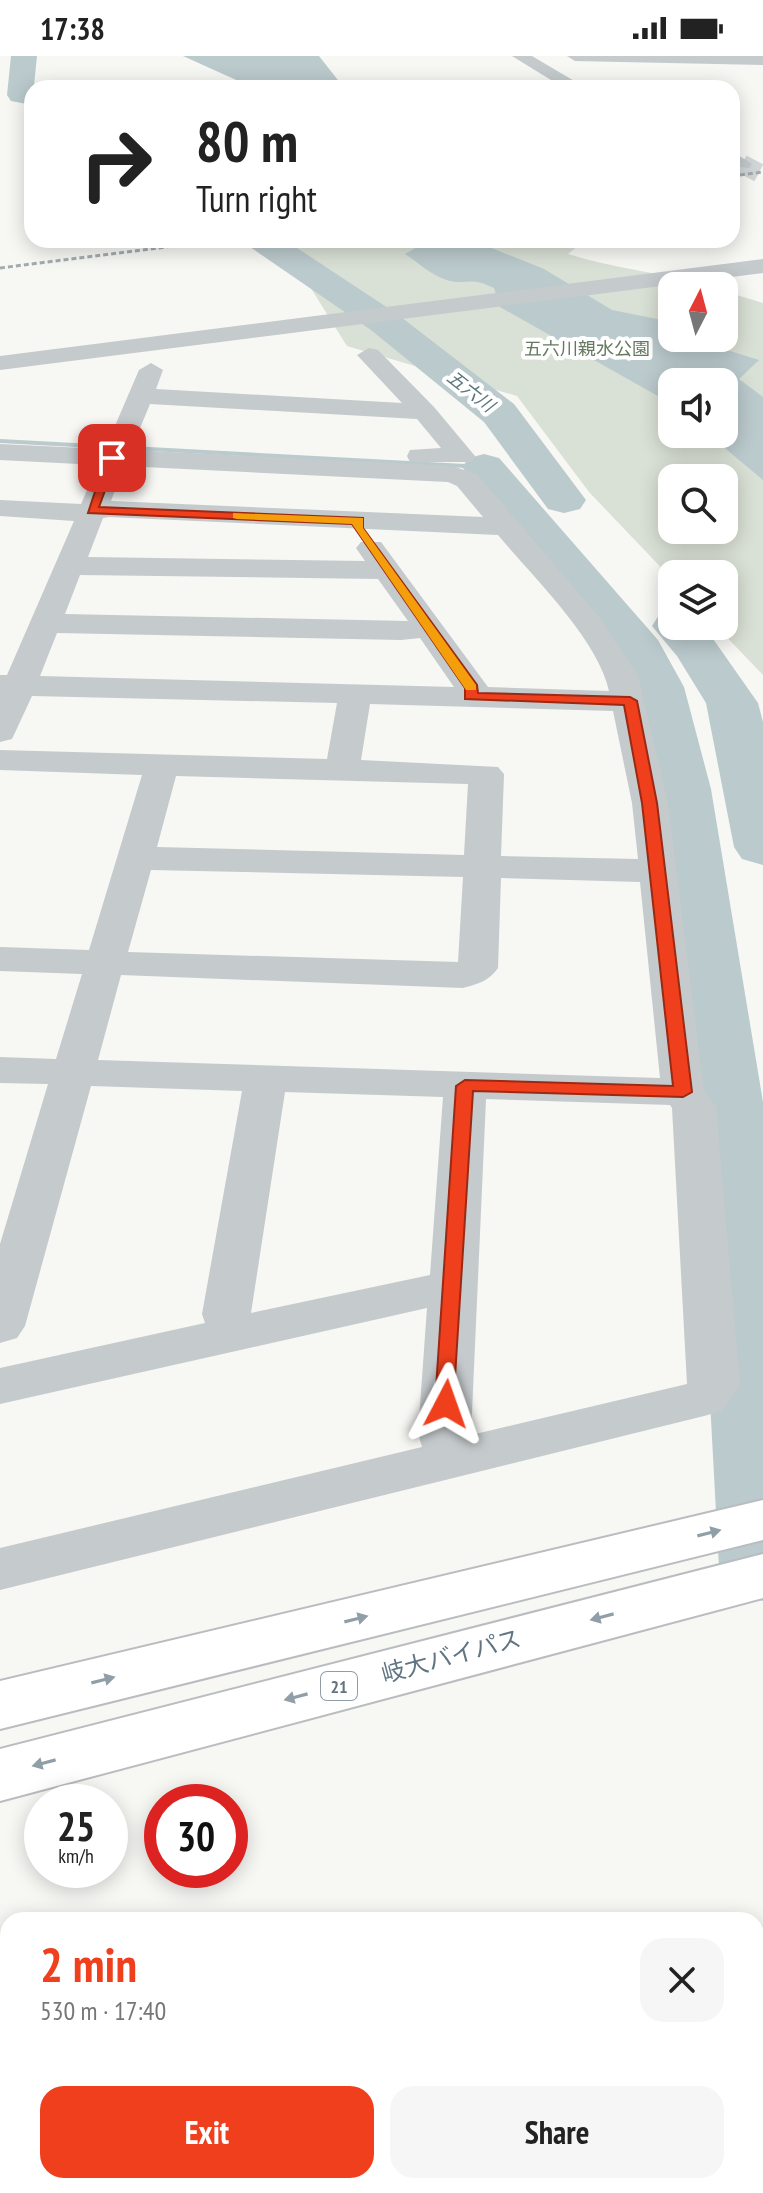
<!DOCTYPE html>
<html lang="en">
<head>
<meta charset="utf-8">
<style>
	:root { --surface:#fff; --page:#f6f6f6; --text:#222; --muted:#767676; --accent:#ef3f1d }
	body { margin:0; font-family:"PT Sans Narrow","Noto Sans JP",sans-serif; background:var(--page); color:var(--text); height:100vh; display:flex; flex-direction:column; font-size:30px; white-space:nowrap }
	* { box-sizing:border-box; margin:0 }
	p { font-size:26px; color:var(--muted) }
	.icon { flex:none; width:44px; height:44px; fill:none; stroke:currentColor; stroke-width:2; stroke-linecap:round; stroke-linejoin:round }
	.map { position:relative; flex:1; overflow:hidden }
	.side { position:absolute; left:0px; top:1856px; width:764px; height:282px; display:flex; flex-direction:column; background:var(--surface); border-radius:24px 24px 0 0; box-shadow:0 4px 20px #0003 }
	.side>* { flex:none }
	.top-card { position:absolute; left:24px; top:24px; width:716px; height:168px; border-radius:24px; box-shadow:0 4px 20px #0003; background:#fff; color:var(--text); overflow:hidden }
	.needle { width:52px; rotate:6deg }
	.tools { position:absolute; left:658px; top:216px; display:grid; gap:16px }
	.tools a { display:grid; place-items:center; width:80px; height:80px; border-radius:16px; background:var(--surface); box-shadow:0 4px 20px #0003; font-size:40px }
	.speed { position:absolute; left:24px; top:1728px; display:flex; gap:16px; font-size:40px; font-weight:700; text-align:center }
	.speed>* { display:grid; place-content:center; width:104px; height:104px; border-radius:50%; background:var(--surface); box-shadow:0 4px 20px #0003; line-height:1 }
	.speed small { font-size:20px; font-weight:400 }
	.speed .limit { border:12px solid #d22; background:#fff; color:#111 }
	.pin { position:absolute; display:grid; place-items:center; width:68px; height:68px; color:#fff; margin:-34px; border-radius:16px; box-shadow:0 4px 12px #0006 }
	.me { position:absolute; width:88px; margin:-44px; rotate:4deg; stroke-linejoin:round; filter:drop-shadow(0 0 6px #0008) }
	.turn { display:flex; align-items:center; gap:28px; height:168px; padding:0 40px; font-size:36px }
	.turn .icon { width:104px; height:104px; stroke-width:2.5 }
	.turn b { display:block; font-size:56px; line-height:68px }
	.round { display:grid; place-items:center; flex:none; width:84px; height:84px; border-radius:24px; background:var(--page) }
	.summary { display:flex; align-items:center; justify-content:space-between; height:136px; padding:0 40px }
	h1 { font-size:48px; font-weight:600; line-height:60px; color:var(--accent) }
	.action { display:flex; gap:16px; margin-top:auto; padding:16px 40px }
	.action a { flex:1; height:92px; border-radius:24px; background:var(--accent); color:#fff; font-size:32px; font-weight:600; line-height:92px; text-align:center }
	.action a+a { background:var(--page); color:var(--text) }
	.status { display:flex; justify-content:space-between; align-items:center; height:56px; padding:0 40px; background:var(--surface); direction:ltr }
	.status svg { height:22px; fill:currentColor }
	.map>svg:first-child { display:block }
</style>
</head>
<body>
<div class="status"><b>17:38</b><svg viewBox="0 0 49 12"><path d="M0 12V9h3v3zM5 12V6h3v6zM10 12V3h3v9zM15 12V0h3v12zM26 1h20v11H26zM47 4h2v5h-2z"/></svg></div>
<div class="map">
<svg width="763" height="2137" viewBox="0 0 763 2137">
	<rect width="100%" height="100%" fill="#f7f7f4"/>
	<!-- green -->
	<path fill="#d9e0d5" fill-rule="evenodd" d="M296 184H585L568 198C614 213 662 216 708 230H672V282H724V235L763 247V619L716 570H724V518H672V523L589 436 517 340 347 290 282 186ZM672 326H724V378H672ZM672 422H724V474H672Z"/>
	<!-- water -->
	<g fill="#bbcacd">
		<polygon points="183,0 319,0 341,28 351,32 254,32"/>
		<path d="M420 184H463L484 189 544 213 612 254 672 266V282H707L717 291 759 304 739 323 763 341V424L708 378H724V326H672V348L500 251 494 232C469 220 470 229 450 225 433 221 419 207 405 198L419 190Z"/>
	</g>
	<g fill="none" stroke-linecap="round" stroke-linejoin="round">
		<!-- stream -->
		<polygon fill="#bbcacd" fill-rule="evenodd" points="0,383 484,409 488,411 484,413 0,387"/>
		<!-- river -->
		<g fill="#bbcacd" fill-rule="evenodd">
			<polygon points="11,0 37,0 32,49 11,45 7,39"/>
			<polygon points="245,184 285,184 397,258 514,348 586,444 580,453 564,457 548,453 484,366 371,274 250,191"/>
			<polygon points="484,398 499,402 658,584 684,631 711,733 763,1046 763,1545 732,1535 719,1511 694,1050 655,733 632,631 610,589 462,411 469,402"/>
			<polygon points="672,556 672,570 704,570 758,647 763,666 763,809 742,803 734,791 706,647 677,600 652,570 659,559"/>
		</g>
		<!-- minor-tunnel -->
		<polyline stroke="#d1d6d7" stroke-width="19" stroke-dasharray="19 9" stroke-linecap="butt" points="742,108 763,119"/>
		<defs>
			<g id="highway">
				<polygon points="763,1444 763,1484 0,1673 0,1625"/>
				<polygon points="763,1498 763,1542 0,1745 0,1693"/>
			</g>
		</defs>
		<!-- highway casing -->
		<use href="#highway" stroke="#b9bdc0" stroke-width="4"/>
		<!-- minor -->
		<g fill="#c5cacc" fill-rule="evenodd">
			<polygon points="512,0 532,0 586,32 564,32"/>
			<polygon points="567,0 763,0 763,9 575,5"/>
			<polygon points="732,95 752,108 749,112 732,110"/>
			<polygon points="763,203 763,217 0,314 0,300"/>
			<path d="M369 292 378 294 434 351 475 400 472 406H410L407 400 410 394 441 392 417 363 150 348 131 394 452 410 477 418 599 561 638 620 668 747 704 1035 716 1051 740 1328 722 1355 704 1360 0 1534V1492L422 1391 418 1377 427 1252 0 1348V1312L205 1267 202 1258 242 1035 91 1030 25 1270 17 1282 0 1287V1188L48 1028 0 1027V1001L56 1003 82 918 0 915V891L89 894 142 719 0 714V694L327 703 337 647 32 640 12 683 0 686V619H7L74 465 0 460V444L81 448 98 409 0 404V388L105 393 139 314 151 307 163 314 156 333 402 347 357 299ZM124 410 448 426 457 430 483 461 111 445ZM109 461 498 479C532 520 598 583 609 635L488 631 381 486H361L356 492 365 505 88 501 103 462ZM80 519 378 523 408 565 65 558ZM57 577 401 584 420 582 454 631 40 620ZM370 648 613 655 632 747 638 803 501 800 504 718 498 711 361 704ZM176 720 468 728 464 799 157 791ZM151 814 463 821 458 906 128 896ZM501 822 640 826 660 1022 98 1004 121 919 463 932C478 928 489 925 498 912ZM285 1036 443 1041 430 1219 251 1257ZM486 1043 670 1049 672 1052 687 1328 471 1379Z"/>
		</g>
		<!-- highway -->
		<use href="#highway" fill="#fff" fill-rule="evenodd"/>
		<!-- rail -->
		<g stroke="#a3abb0" stroke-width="3" stroke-dasharray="5 3" stroke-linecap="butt">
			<polyline points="732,120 763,116"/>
			<polyline points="0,212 221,184"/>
		</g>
	</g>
	<!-- one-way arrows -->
	<defs><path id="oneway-solid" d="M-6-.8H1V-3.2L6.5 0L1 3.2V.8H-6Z" transform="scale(2)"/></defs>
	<g fill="#909ea7">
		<use href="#oneway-solid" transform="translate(709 1477) rotate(-14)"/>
		<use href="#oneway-solid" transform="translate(602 1561) rotate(165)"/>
		<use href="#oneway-solid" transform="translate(356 1563) rotate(-14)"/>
		<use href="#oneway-solid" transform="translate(103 1624) rotate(-14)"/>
		<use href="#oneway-solid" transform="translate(296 1641) rotate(165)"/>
		<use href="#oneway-solid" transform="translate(44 1707) rotate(165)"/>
	</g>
	<!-- route -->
	<polygon fill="#ef3f1d" stroke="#9b2913" stroke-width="2" points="112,399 117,402 99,451 363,462 363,472 477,629 478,637 630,641 637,645 657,747 692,1036 683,1041 473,1035 453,1353 446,1356 435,1348 456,1030 465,1024 673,1030 642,747 624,649 465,643 465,632 352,468 88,457 106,402"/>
	<!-- slow -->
	<polygon fill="#f59e0b" points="233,457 363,462 363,472 476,629 476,634 466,634 352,468 237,463 233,462"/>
	<g text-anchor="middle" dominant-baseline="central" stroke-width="8" stroke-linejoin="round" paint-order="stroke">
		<!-- far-park labels -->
		<g font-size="18" fill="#667960" stroke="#fff">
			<text x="587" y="292">五六川親水公園</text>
		</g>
		<!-- far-water labels -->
		<g font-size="18" font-style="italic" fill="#5b767c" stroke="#fff">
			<text transform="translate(471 335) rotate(38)">五六川</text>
		</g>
		<!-- shield labels -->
		<rect fill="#fff" stroke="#909ea7" stroke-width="2" x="321" y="1616" width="36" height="28" rx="6"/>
		<g font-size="18" font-weight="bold" fill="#607581">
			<text x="339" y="1630">21</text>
		</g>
		<!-- near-street labels -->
		<g font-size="24" fill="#607581" stroke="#fff">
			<text transform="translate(451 1600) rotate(-15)">岐大バイパス</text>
		</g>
	</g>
</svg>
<div class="tools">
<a><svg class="needle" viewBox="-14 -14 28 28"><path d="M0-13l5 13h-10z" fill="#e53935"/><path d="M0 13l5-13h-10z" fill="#767676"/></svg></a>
<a><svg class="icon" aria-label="sound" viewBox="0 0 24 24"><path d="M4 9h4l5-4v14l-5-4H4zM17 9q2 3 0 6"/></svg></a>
<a><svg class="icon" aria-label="search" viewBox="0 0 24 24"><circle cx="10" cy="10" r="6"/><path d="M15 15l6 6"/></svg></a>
<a><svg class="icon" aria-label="layers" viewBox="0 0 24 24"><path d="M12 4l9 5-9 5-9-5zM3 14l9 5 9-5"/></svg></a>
</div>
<div class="speed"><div>25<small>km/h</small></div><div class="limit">30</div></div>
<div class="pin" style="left:112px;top:402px;background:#d93025"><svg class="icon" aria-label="arrive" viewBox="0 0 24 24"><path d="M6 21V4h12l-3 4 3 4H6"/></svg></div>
<svg class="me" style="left:446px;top:1348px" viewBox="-20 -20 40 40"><path d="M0-17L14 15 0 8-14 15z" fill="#ef3f1d" stroke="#fff" stroke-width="4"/></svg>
<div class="top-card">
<div class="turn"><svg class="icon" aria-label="right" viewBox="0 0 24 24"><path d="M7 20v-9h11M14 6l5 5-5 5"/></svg><div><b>80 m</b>Turn right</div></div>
</div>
<section class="side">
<div class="summary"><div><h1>2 min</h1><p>530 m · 17:40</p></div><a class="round"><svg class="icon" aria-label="close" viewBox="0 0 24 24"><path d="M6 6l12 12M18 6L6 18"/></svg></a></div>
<div class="action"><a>Exit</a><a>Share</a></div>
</section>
</div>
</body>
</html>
